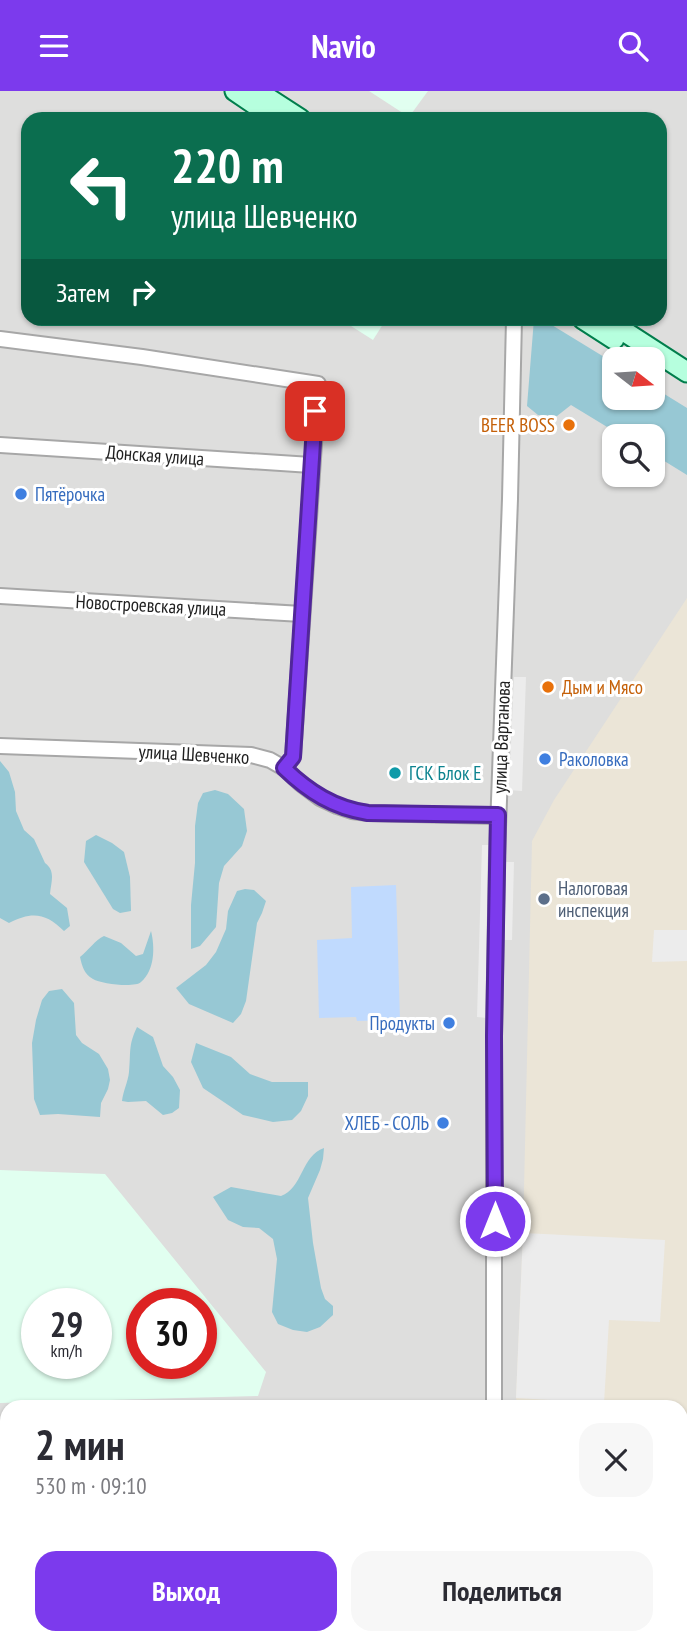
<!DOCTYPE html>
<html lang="ru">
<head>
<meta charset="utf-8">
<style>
	:root { --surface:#fff; --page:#f7f7f7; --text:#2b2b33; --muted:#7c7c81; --accent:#7c3aed }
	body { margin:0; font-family:"PT Sans Narrow",sans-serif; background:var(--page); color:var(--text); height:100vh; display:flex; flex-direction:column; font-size:26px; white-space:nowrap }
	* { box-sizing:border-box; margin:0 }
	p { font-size:23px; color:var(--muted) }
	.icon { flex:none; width:38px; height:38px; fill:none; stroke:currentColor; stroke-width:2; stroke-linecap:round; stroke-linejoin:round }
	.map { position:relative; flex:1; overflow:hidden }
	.details { position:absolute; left:0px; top:1309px; width:688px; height:245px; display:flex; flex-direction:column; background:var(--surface); border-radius:21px 21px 0 0; box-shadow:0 2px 5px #0004 }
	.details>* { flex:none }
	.top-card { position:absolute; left:21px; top:21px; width:646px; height:214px; border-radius:21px; box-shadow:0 2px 5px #0004; background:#0b6e4f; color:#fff; overflow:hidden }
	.needle { width:46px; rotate:107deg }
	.tools { position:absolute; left:602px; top:256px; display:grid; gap:14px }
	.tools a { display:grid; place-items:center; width:63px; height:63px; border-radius:14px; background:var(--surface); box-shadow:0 2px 5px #0004; font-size:35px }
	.speed { position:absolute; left:21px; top:1197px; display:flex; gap:14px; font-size:35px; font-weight:700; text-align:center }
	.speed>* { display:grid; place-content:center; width:91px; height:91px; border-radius:50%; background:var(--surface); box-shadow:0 2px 5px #0004; line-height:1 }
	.speed small { font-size:18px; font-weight:400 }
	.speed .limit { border:10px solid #d22; background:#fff; color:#111 }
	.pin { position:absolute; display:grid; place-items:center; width:60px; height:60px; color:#fff; margin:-30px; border-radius:14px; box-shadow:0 4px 10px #0006 }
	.me { position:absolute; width:77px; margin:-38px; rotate:0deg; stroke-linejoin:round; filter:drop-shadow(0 0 5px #0008) }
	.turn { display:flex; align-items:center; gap:24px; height:147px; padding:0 35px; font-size:32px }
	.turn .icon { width:91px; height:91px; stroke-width:2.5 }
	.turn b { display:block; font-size:49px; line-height:60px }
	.then { display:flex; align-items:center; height:66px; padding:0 35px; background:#0003; gap:14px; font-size:26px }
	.round { display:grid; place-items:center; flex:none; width:74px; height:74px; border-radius:21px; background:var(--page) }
	.summary { display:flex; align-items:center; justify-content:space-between; height:119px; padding:0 35px }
	h1 { font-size:42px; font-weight:700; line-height:52px }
	.cta { display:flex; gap:14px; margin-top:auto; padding:14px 35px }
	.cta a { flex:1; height:80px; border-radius:21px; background:var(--accent); color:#fff; font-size:28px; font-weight:700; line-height:80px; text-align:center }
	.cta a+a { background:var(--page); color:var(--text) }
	header { display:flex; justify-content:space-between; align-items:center; height:91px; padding:0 35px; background:var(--accent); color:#fff; font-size:32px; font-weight:700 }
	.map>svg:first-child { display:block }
</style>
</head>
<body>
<header><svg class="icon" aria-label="menu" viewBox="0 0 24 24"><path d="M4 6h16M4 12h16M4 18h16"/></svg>Navio<svg class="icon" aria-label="search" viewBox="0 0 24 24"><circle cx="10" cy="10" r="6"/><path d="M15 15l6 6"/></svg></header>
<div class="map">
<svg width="687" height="1554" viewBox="0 0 687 1554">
	<rect width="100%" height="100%" fill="#e6f1e8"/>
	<!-- residential -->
	<path fill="#dededd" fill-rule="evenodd" d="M0 0H687V1554H0ZM28 28H660V228H28ZM614 268H653V306H614ZM614 345H653V383H614ZM37 1213H96V1272H37ZM142 1213H201V1272H142ZM7 1316H681V1547H7Z"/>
	<!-- industrial -->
	<polygon fill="#ebe5d7" points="687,507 687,1514 681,1513 681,1316 518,1316 516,1307 523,1142 532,750 554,709"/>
	<!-- education -->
	<g fill="#e1fff0" fill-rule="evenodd">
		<polygon points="369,0 428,0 409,26"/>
		<polygon points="340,228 381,228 385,230 373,249"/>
		<path d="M0 1079 105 1083 266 1281 258 1305 0 1312ZM37 1213H96V1272H37ZM142 1213H201V1272H142Z"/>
	</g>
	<!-- forest -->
	<g fill="#97c8d4">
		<polygon points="534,228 542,228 614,272 614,306 653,306 653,296 687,317 687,384 653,363 653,345 622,345 571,314 557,325 538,324 527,315"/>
		<path d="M0 670 9 681 15 701 16 720 24 739 34 748 45 772C56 780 51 791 50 803L67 817 70 835 64 840C46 822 32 820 9 832L0 827Z"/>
		<polygon points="215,699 228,703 244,718 247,740 242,755 224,775 219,792 216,836 200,855 191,858 191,814 195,772 195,735 198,712 203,702"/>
		<polygon points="96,744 112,752 124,761 130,786 131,820 120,822 113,818 84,771 86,750"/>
		<polygon points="245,798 254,799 266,810 262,822 257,832 246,910 241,923 233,932 189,913 176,897 206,874 216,861 226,838 228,820 237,800"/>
		<path d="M151 840C155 856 155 879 141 891 135 897 101 893 93 888 84 883 82 875 80 866 89 859 95 849 104 845L121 852 136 865 143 863Z"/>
		<polygon points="62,898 74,912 76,944 82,952 99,963 108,978 110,989 108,998 101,1012 100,1026 58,1023 40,1024 34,1008 32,952 36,929 42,909 49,900"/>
		<path d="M137 936 153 946 163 975 173 986 180 999 179 1017 172 1022 163 1024 146 1010 128 1011 122 1010C123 1000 128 991 129 981 131 961 128 955 137 936Z"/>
		<polygon points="196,952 231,966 250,983 272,991 308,991 308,1005 301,1020 292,1029 273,1031 243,1024 203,997 191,971"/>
		<path d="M324 1057 323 1068 320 1079 308 1107 313 1152 321 1197 325 1208 333 1215V1224L320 1236 307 1241 293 1239 278 1233 272 1221 277 1168 273 1148 259 1137 243 1136 228 1129 213 1106 231 1096 281 1105C303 1097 301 1065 324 1057Z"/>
	</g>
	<!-- park -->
	<polygon fill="#c0dafe" points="396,794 400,929 357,930 356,926 319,927 317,849 352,847 351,796"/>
	<!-- parking -->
	<g fill="#ececec">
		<polygon points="514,586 526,586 522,700 509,699"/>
		<polygon points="482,754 492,754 487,927 477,926"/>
		<polygon points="504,771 514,771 512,849 502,849"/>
		<polygon points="654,839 687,839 687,870 652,871"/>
		<polygon points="523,1142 665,1149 660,1231 609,1229 604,1312 516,1307"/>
		<polygon points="681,1387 686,1387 687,1492 681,1492"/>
	</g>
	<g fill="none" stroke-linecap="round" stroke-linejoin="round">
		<defs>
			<g id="street">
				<polyline points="0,248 142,266 318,293 293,666 284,677"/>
				<polyline points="0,354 311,374"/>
				<polyline points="0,505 302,523"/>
				<polyline points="0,655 251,664 270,669 284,677 300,692 320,707 337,715 352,720 368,722 498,725"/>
				<polyline points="494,1316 494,945 497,764 510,408 514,228"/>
				<polyline points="490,1554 490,1547"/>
			</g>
			<g id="secondary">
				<polyline points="235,0 266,21"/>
				<polyline points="257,0 300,28"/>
				<polyline points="583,228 614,248"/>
				<polyline points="605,228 687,281"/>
			</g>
		</defs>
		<!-- street casing -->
		<use href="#street" stroke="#a7a7a7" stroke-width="18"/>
		<!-- secondary casing -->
		<use href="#secondary" stroke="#007e4c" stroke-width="23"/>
		<!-- street -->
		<use href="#street" stroke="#fff" stroke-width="14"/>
		<!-- secondary -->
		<use href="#secondary" stroke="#b6ffde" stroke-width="19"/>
	</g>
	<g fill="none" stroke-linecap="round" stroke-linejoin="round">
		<defs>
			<path id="route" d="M315 320 293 666 284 677C309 701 334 717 368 722L498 724 494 945 495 1130"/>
		</defs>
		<!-- route casing -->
		<use href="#route" stroke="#51269a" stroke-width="18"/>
		<!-- route -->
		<use href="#route" stroke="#7c3aed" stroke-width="12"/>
	</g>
	<!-- markers -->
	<g fill="#e8710a" stroke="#fff" stroke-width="2.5">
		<circle cx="569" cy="334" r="7"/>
		<circle cx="548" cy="596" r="7"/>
	</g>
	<g fill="#3f7fe0" stroke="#fff" stroke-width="2.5">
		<circle cx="21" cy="403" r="7"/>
		<circle cx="545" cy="668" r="7"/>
		<circle cx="449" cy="932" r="7"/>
		<circle cx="443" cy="1032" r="7"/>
	</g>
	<circle fill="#0f9aa8" stroke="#fff" stroke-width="2.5" cx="395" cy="682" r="7"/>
	<circle fill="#5c6f8a" stroke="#fff" stroke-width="2.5" cx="544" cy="808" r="7"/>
	<g text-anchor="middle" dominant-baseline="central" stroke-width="6" stroke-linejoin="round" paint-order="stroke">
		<!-- food labels -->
		<g font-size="19" fill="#c56008" stroke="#fff" text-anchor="end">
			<text x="555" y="334">BEER BOSS</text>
			<text x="562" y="596" text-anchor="start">Дым и Мясо</text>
		</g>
		<!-- street labels -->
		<g font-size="19" fill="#202020" stroke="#fff">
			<text transform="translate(155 364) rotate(4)">Донская улица</text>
			<text transform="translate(151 514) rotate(3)">Новостроевская улица</text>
			<text transform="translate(501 646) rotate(-88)">улица Вартанова</text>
			<text transform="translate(194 663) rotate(3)">улица Шевченко</text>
		</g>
		<!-- shop labels -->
		<g font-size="19" fill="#366cbe" stroke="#fff" text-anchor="start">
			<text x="35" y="403">Пятёрочка</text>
			<text x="559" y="668">Раколовка</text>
			<text x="435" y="932" text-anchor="end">Продукты</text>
			<text x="429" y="1032" text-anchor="end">ХЛЕБ - СОЛЬ</text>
		</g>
		<!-- culture labels -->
		<g font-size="19" fill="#0d838f" stroke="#fff" text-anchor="start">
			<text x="409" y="682">ГСК Блок Е</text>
		</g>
		<!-- service labels -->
		<g font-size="19" fill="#4e5e75" stroke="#fff" text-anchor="start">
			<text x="558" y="797">Налоговая<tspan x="558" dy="22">инспекция</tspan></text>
		</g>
	</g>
</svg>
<div class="tools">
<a><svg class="needle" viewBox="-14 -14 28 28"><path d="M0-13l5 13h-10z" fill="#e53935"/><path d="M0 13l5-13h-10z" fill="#7c7c81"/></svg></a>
<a><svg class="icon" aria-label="search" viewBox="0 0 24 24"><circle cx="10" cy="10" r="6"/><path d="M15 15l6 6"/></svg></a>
</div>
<div class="speed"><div>29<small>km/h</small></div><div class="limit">30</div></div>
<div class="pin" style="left:315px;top:320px;background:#d93025"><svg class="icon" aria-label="arrive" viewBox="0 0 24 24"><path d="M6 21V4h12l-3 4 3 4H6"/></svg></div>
<svg class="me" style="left:495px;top:1130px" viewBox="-20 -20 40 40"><circle r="17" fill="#7c3aed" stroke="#fff" stroke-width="3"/><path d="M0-11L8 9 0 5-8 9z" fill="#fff"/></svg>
<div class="top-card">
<div class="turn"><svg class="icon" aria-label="left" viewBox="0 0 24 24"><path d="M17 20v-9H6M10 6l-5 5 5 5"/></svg><div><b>220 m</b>улица Шевченко</div></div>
<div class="then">Затем<svg class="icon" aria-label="right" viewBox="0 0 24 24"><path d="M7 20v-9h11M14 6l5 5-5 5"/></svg></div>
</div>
<section class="details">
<div class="summary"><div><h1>2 мин</h1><p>530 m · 09:10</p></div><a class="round"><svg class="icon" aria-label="close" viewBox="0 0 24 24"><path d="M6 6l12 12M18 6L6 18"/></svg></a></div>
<div class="cta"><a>Выход</a><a>Поделиться</a></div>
</section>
</div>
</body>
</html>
